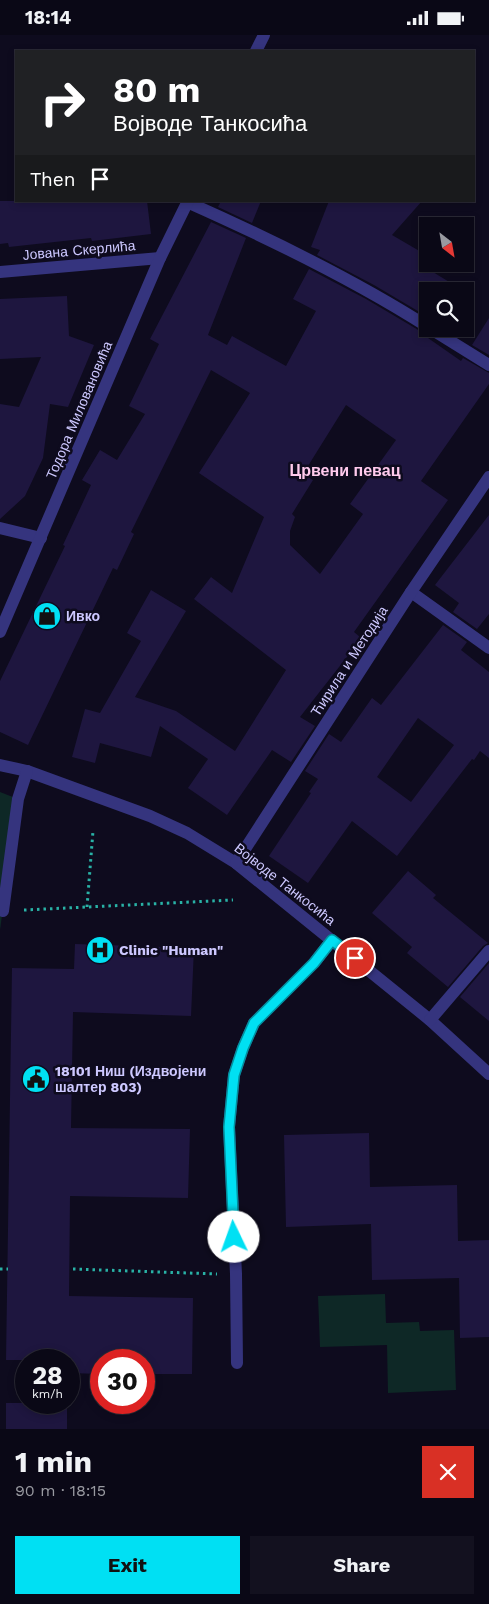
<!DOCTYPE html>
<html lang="en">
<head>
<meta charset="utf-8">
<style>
	:root { --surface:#0a0816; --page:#13111f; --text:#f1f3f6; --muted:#999aa1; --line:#2a2935; --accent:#00e0f3 }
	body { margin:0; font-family:"Work Sans",sans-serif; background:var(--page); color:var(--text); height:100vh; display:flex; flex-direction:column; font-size:19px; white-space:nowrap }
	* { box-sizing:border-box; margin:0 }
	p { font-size:16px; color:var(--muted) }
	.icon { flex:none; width:28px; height:28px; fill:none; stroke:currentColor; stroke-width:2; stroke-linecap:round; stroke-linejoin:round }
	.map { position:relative; height:1394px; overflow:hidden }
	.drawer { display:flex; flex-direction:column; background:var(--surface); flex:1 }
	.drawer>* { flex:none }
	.guide { position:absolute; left:15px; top:15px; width:460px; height:152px; border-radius:0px; box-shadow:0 2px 8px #0003,0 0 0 1px var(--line); background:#202124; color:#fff; overflow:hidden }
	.needle { width:32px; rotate:149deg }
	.tools { position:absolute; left:419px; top:182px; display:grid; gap:10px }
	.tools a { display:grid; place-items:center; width:55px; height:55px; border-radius:0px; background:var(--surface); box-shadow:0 2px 8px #0003,0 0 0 1px var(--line); font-size:25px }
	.speed { position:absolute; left:15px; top:1314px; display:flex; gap:10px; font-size:25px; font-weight:700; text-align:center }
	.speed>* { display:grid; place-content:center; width:65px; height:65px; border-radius:50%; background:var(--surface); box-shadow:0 2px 8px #0003,0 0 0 1px var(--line); line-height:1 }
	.speed small { font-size:12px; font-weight:400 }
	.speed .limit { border:8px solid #d22; background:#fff; color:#111 }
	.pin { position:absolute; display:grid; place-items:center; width:42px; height:42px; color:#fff; margin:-21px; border:2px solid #fff; border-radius:50%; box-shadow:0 1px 5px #0007 }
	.me { position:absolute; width:55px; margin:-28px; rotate:357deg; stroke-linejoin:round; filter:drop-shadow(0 0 4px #0008) }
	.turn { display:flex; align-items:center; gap:18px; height:105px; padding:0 15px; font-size:22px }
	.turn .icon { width:65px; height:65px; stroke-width:2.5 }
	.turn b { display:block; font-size:35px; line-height:42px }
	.then { display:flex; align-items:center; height:48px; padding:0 15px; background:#0003; gap:10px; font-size:19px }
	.round { display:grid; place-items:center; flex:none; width:52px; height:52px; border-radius:0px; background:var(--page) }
	.summary { display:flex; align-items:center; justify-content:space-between; height:85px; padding:0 15px }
	h1 { font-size:30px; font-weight:700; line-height:38px }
	.button { display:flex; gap:10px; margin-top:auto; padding:10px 15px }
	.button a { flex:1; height:58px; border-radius:0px; background:var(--accent); color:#111; font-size:20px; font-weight:700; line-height:58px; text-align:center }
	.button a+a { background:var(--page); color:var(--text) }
	.status { display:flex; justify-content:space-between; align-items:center; height:35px; padding:0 25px; background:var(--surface); direction:ltr }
	.status svg { height:14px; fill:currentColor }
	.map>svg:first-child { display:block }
</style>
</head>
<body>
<div class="status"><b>18:14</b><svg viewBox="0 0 49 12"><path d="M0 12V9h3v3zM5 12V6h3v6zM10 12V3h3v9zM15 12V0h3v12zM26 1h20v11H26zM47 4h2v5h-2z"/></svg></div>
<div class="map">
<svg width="489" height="1394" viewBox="0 0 489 1394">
	<rect width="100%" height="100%" fill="#0e0b1e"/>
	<!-- green -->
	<g fill="#0e2826">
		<polygon points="0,757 18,764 0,895"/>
		<polygon points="385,1259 386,1288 419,1287 420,1296 454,1295 456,1355 388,1358 387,1310 320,1312 318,1261"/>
	</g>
	<!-- building -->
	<g fill="#1e163f" fill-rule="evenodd">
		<polygon points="0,166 147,166 151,199 92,206 91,203 9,212 8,208 0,209"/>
		<polygon points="221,166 261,166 252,188 218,172"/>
		<polygon points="329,166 422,166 392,200 428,221 428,229 431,229 428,234 464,256 428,256 428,282 374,250 317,220 320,215 311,212"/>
		<path d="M211 187 246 203 208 300 227 310 232 301 286 331 316 276 293 264 309 234 366 264 425 299 428 303 461 326 463 323 489 338V349L421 446 448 465 354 597 360 602 356 608 357 609 300 682 315 691 291 727 272 715 227 780 188 753 208 724 160 691 151 722 100 708 95 728 72 722 85 674 100 678 141 606 127 598 151 555 186 576 135 662 176 676 235 716 286 635 194 564 211 542 232 558 264 482 199 438 250 358 211 335 131 497 134 499 117 535 113 533 28 710 0 697V646L65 511 63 510 91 450 82 445 100 415 117 425 145 379 129 371 159 309 150 304ZM346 370 396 405 350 469 363 479 320 539 290 510V496L295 482 292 479 313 445 303 439Z"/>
		<polygon points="67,261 69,301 94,310 68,372 50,369 43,423 25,461 0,484 0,369 19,372 41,322 0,324 0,264"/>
		<polygon points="489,283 489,320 472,310"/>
		<polygon points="489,480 489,579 477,594 453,577 459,568 435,550"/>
		<path d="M443 590 467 607 461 615 489 637V723L480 716 474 725 472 724 397 821 352 786 308 848 269 821 311 758 309 757 318 744 305 736 329 699 341 707 372 663 381 670ZM418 683 454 710 411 767 377 742Z"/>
		<polygon points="408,836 436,860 433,863 488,908 483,911 448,952 407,918 412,912 372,878"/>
		<polygon points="75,909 194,913 191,981 73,977 71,1093 190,1094 188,1163 70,1161 69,1261 193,1263 192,1339 144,1339 144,1325 101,1325 101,1339 69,1338 69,1325 6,1325 12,933 74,934"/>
		<polygon points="489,928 489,986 460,962"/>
		<polygon points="369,1098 370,1152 457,1150 458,1206 489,1205 489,1302 460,1303 459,1243 372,1245 371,1189 286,1192 284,1100"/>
		<rect x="6" y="1368" width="61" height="26"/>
	</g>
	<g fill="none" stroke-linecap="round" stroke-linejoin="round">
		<!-- path -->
		<g stroke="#29b2a6" stroke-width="3" stroke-dasharray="2.5 4" stroke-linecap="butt">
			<polyline points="87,872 93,796"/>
			<polyline points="24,875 233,865"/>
			<polyline points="0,1234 8,1234"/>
			<polyline points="73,1234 217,1239"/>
		</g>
		<!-- minor -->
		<g stroke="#35347e" stroke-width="12">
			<polyline points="256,16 264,0"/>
			<path d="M187 167C268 203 353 244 428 292"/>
			<polyline points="0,237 160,223"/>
			<polyline points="431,294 489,330"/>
			<polyline points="0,493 41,503"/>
			<polyline points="411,557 489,613"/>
			<polyline points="0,597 160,223 188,166"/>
			<polyline points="0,730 27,736 150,781 187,798 236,828 430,985 489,1039"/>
			<polyline points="236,828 411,557 489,442"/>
			<polyline points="3,876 18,764 27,736"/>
			<polyline points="430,985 489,916"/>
			<polyline points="237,1328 236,1239 229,1092 234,1040 243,1013 254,988 314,928 332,905"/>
		</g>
	</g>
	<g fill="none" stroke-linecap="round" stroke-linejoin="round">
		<defs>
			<polyline id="route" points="234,1202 229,1092 234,1040 243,1013 254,988 314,928 332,905 355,923"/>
		</defs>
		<!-- route casing -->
		<use href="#route" stroke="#00929e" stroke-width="12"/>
		<!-- route -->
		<use href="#route" stroke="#00e0f3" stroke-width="9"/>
	</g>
	<!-- icons -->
	<defs>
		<symbol id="shop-disc" viewBox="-11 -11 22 22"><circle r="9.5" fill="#00e0f3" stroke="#0e0b1e"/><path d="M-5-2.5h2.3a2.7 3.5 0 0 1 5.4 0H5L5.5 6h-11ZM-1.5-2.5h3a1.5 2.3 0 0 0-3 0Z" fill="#111"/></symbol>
		<symbol id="hospital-disc" viewBox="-11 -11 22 22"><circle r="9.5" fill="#00e0f3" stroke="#0e0b1e"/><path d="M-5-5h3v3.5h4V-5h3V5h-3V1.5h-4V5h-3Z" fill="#111"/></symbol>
		<symbol id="civic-disc" viewBox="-11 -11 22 22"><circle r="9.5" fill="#00e0f3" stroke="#0e0b1e"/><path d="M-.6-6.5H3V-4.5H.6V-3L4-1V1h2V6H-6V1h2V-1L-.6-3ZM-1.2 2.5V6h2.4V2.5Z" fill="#111"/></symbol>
	</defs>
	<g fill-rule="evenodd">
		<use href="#shop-disc" x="31" y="565" width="32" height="32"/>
		<use href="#hospital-disc" x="84" y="899" width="32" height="32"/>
		<use href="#civic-disc" x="20" y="1028" width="32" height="32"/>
	</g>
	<g text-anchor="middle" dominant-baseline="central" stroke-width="5" stroke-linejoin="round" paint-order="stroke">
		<!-- street labels -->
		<g font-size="14" fill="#cdc8ff" stroke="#0e0b1e">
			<text transform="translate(79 215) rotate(-5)">Јована Скерлића</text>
			<text transform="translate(79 375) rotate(-67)">Тодора Миловановића</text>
			<text transform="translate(349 626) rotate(-57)">Ћирила и Методија</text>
			<text transform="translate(285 849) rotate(38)">Војводе Танкосића</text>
		</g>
		<!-- poi labels -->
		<g font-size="14" font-weight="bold" fill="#cdc8ff" stroke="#0e0b1e" text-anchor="start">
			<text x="66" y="581">Ивко</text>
			<text x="119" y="915">Clinic "Human"</text>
			<text x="55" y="1036">18101 Ниш (Издвојени<tspan x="55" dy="16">шалтер 803)</tspan></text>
		</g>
		<!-- quarter labels -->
		<g font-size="16" font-weight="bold" fill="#ffcaed" stroke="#0e0b1e">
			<text x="345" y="435">Црвени певац</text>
		</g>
	</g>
</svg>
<div class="tools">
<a><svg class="needle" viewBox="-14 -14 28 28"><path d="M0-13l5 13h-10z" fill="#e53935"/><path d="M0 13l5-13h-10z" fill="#999aa1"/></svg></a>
<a><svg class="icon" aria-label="search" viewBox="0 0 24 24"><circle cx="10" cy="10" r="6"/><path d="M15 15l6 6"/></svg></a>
</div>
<div class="speed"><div>28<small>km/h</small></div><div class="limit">30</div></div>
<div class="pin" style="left:355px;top:923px;background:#d93025"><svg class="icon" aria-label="arrive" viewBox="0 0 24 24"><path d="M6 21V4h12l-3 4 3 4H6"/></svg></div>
<svg class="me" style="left:234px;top:1202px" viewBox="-20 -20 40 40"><circle r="19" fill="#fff"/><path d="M0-13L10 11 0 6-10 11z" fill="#00e0f3"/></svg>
<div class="guide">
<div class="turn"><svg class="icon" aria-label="right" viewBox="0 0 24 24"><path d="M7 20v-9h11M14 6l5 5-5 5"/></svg><div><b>80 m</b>Војводе Танкосића</div></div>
<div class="then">Then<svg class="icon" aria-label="arrive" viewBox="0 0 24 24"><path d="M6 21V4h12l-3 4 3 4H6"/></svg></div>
</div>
</div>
<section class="drawer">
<div class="summary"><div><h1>1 min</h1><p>90 m · 18:15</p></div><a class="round" style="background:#d93025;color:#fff"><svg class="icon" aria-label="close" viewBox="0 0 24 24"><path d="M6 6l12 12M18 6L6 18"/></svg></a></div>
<div class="button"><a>Exit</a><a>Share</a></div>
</section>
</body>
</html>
